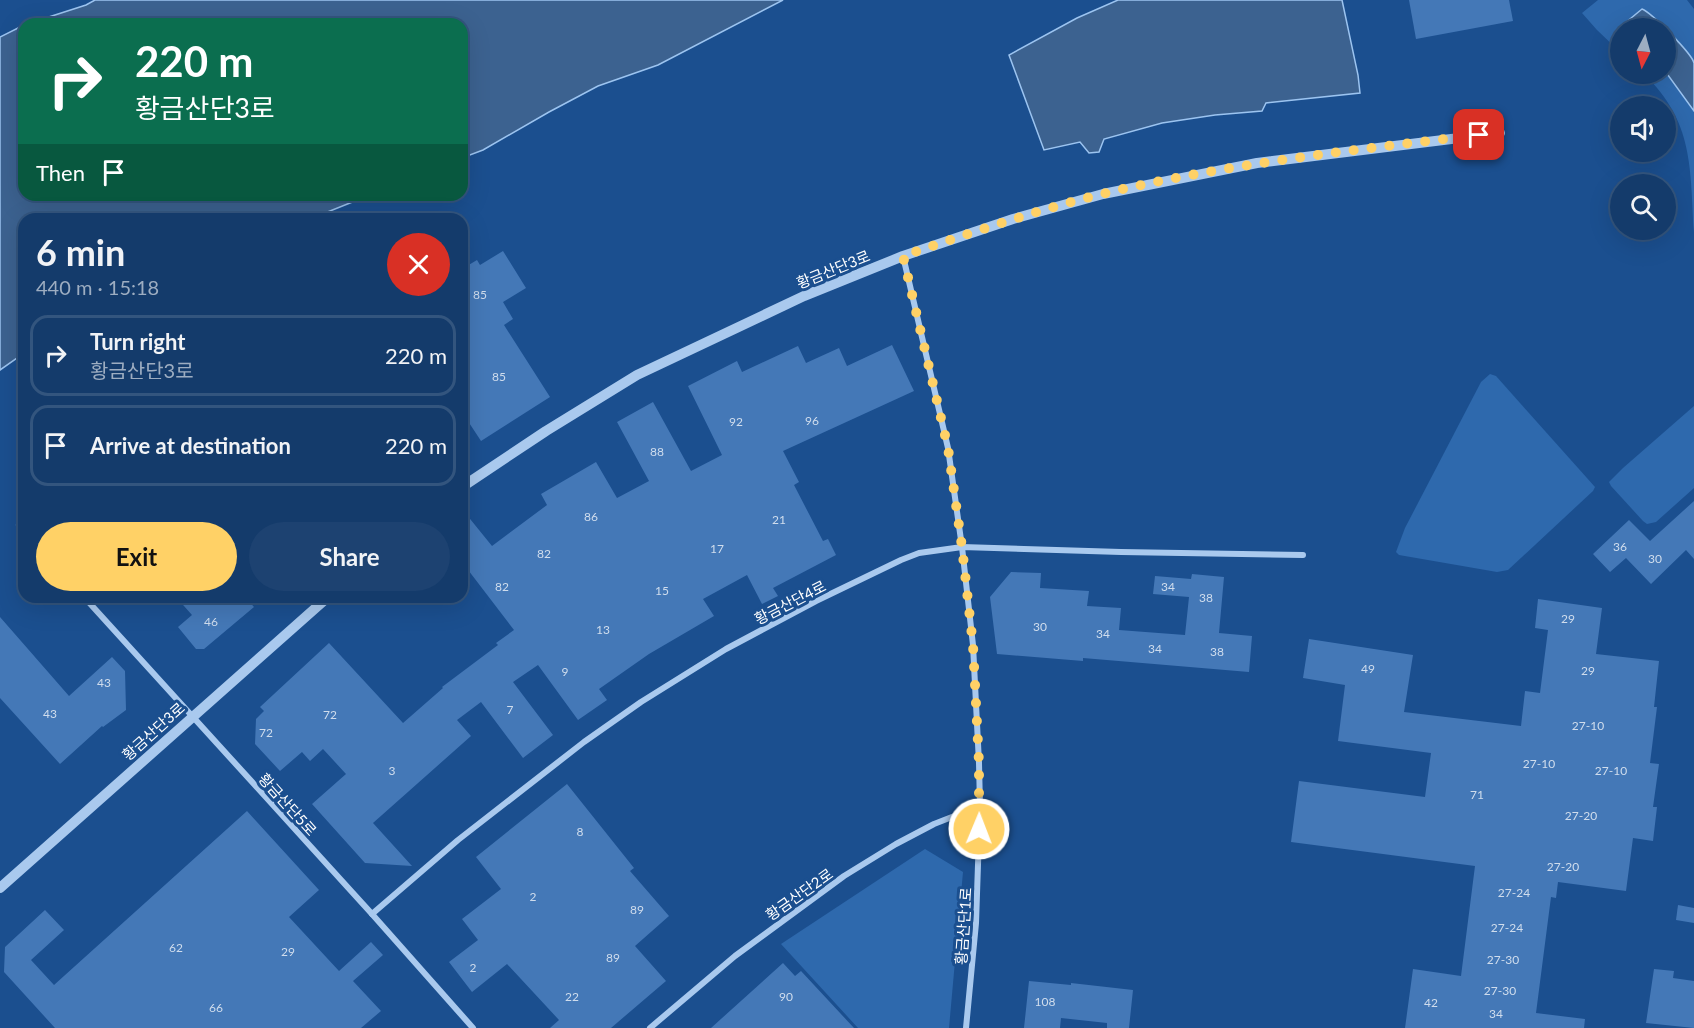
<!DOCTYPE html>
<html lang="en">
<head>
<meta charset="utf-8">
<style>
	:root { --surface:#143b6b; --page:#1d4271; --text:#f1f3f6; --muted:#9dadc1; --line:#33557e; --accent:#ffd166 }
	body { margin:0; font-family:Lato,"Noto Sans KR",sans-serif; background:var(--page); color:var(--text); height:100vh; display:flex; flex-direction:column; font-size:22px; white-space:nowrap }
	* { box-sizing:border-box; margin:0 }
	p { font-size:20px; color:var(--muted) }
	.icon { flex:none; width:33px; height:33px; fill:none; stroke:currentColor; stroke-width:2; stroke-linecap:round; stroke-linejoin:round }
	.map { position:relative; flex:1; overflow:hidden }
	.side { position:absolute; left:18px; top:213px; width:450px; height:390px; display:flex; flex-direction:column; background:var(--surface); border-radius:18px; box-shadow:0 6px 24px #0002,0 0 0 2px var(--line) }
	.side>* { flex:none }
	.guide { position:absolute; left:18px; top:18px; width:450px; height:183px; border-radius:18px; box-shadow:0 6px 24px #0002,0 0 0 2px var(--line); background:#0b6e4f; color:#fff; overflow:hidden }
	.needle { width:39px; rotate:186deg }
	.fabs { position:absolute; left:1610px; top:18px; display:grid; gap:12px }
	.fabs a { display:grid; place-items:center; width:66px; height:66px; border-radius:50%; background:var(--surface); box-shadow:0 6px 24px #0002,0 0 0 2px var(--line); font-size:30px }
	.pin { position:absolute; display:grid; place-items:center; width:51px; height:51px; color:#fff; margin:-26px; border-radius:12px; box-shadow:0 3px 9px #0006 }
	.me { position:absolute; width:66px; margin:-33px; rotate:1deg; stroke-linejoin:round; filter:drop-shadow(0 0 4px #0008) }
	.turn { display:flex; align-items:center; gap:21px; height:126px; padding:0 18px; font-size:27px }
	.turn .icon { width:78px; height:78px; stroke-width:2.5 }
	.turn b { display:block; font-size:42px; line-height:51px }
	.then { display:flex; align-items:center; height:57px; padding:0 18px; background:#0003; gap:12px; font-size:22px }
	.round { display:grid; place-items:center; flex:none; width:63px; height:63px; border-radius:32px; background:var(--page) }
	.head { display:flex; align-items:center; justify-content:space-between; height:102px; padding:0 18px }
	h1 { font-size:36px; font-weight:700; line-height:45px }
	.cta { display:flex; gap:12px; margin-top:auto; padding:12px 18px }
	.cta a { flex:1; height:69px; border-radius:36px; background:var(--accent); color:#111; font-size:24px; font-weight:700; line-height:69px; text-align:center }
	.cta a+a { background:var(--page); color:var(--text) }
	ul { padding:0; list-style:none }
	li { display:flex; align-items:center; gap:18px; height:81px; margin:0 12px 9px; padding:0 6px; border:3px solid var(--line); border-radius:18px }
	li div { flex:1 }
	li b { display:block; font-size:22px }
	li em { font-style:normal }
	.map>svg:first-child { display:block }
</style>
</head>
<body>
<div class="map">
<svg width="1694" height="1028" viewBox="0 0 1694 1028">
	<rect width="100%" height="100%" fill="#1b4f8f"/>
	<!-- green -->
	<g fill="#2e69ad">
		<path d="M1598 0H1687L1694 9V232C1690 168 1694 122 1644 74H1665V28H1620V52L1597 30 1582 13Z"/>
		<polygon points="1490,374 1496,376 1595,487 1593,491 1508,570 1497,572 1399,555 1396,552 1405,528 1481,382"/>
		<polygon points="1694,406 1694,488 1656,522 1647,524 1643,521 1611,486 1609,482 1623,468"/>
		<polygon points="925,849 963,872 949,1028 858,1028 781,944"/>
	</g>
	<!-- water -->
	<g fill="#3c6290" stroke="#9cc4f0" stroke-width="1.5">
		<polygon points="95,0 783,0 658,65 598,86 549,112 483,150 462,158 462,24 27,24 86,5"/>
		<polygon points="1118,0 1342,0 1358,75 1360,93 1266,103 1262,111 1215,115 1162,123 1104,139 1099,152 1089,153 1080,142 1044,150 1009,55 1077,18"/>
		<path d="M1642 9C1652 13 1692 54 1694 63 1694 76 1694 98 1694 111L1665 71V28H1620V37L1617 34 1618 29Z"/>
		<polygon points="24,25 24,195 370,195 310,219 24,219 24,353 0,370 0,37"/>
	</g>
	<!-- building -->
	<g fill="#4478b7">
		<polygon points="1409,0 1509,0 1513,21 1416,39"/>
		<polygon points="503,251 526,288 503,302 513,319 504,325 550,397 481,441 462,412 462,269 477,260 480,265"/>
		<polygon points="892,345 914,391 783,451 799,482 794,485 823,541 828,539 836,555 773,588 778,596 762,604 747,575 703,599 714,616 649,654 599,689 607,700 578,720 538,665 513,682 553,735 523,758 481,702 457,720 471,736 373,823 412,866 365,863 312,804 346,774 323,749 310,761 302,752 280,771 255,744 256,719 264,711 260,707 329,643 403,723 443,688 442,687 498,645 496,643 514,630 462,562 462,509 492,546 547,505 541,494 596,462 617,498 649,481 617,422 653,402 691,471 722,455 688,386 737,361 742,372 798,346 806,363 839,348 847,366"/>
		<polygon points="1694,501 1694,559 1686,550 1651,584 1626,558 1610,572 1593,554 1629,520 1650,541"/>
		<polygon points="1011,572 1041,573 1040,588 1089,591 1087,606 1121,608 1119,630 1185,635 1189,597 1153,594 1155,576 1191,579 1192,574 1224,577 1219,633 1252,636 1249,672 1083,658 1083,661 997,654 990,597"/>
		<polygon points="176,597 245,597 254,607 204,649 196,649 178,627 192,615"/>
		<polygon points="1538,599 1602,608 1596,654 1659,661 1654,707 1657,707 1650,763 1659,764 1653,807 1657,807 1653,841 1633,838 1626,891 1558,882 1556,898 1551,897 1536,1013 1585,1019 1584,1028 1405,1028 1413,969 1461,976 1475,866 1291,842 1299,781 1425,797 1431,753 1338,741 1345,685 1303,678 1309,639 1413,655 1404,712 1521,726 1525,691 1540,693 1548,630 1535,628"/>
		<polygon points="0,617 69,696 112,657 125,671 126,710 103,727 102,726 60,764 0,698"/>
		<polygon points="567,784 634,868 630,871 669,916 635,946 666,981 611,1028 550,1028 559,1020 507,964 472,992 449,962 478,940 462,919 501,889 476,857"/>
		<polygon points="247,811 319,890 289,917 339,971 371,942 383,955 353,981 381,1011 361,1028 55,1028 4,972 5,947 45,910 64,930 31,960 54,985"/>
		<polygon points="1678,905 1694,908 1694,923 1676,920"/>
		<polygon points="783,963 795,976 801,971 854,1028 711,1028"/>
		<polygon points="1654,969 1674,971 1673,978 1694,981 1694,1028 1646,1023"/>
		<polygon points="1029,981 1071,985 1071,983 1133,990 1129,1028 1107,1028 1107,1023 1061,1018 1060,1028 1024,1028"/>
	</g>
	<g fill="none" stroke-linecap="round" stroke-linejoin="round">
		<!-- minor -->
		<g stroke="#a9c9ee" stroke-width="6">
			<polyline points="903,256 948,448 962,547 973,645 979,763 980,806 976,923 966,1028"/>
			<polyline points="19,525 24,531"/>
			<polyline points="84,597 372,914 473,1028"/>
			<polyline points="372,914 458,840 584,742 641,702 726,649 816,601 901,560 919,553 962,547 1121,552 1303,555"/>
			<polyline points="650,1028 735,956 844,876 896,844 934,824 980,806"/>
		</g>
		<!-- tertiary -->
		<g stroke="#a9c9ee" stroke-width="10">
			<polyline points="462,487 546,431 637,375 804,296 903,256 1013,219 1103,194 1257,163 1500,133"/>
			<polyline points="0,888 328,597"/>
		</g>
	</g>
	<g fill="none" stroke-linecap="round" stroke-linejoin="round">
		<!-- route -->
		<path stroke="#ffd166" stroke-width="10" stroke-dasharray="0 18" d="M979 829V763L973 645 962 547 948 448 903 256C968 234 1034 211 1102 194 1226 164 1353 150 1479 135"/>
	</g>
	<g text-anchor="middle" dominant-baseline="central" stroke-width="6" stroke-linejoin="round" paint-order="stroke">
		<!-- number labels -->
		<g font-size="12" fill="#d0dded">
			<text x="480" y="294">85</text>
			<text x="499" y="376">85</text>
			<text x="812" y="420">96</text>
			<text x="736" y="421">92</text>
			<text x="657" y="451">88</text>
			<text x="591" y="516">86</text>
			<text x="779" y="519">21</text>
			<text x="1620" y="546">36</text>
			<text x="717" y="548">17</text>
			<text x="544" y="553">82</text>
			<text x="1655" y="558">30</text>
			<text x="502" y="586">82</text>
			<text x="1168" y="586">34</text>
			<text x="662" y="590">15</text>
			<text x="1206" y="597">38</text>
			<text x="1568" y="618">29</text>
			<text x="211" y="621">46</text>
			<text x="1040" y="626">30</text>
			<text x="603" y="629">13</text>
			<text x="1103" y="633">34</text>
			<text x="1155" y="648">34</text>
			<text x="1217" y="651">38</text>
			<text x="1368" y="668">49</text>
			<text x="1588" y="670">29</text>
			<text x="565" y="671">9</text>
			<text x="104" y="682">43</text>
			<text x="510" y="709">7</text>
			<text x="50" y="713">43</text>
			<text x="330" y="714">72</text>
			<text x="1588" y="725">27-10</text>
			<text x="266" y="732">72</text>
			<text x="1539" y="763">27-10</text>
			<text x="392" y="770">3</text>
			<text x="1611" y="770">27-10</text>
			<text x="1477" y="794">71</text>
			<text x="1581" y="815">27-20</text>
			<text x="580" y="831">8</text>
			<text x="1563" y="866">27-20</text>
			<text x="1514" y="892">27-24</text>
			<text x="533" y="896">2</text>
			<text x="637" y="909">89</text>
			<text x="1507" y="927">27-24</text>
			<text x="176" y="947">62</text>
			<text x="288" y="951">29</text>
			<text x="613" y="957">89</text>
			<text x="1503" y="959">27-30</text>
			<text x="473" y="967">2</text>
			<text x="1500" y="990">27-30</text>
			<text x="572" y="996">22</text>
			<text x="786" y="996">90</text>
			<text x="1045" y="1001">108</text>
			<text x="1431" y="1002">42</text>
			<text x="216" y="1007">66</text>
			<text x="1496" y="1013">34</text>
		</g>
		<!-- street labels -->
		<g font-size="15" fill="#fff" stroke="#1b4f8f">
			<text transform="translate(833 269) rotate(-22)">황금산단3로</text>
			<text transform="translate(790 602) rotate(-27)">황금산단4로</text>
			<text transform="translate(153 731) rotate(-42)">황금산단3로</text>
			<text transform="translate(288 804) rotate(48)">황금산단5로</text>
			<text transform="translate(799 894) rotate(-35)">황금산단2로</text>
			<text transform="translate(963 926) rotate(-86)">황금산단1로</text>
		</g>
	</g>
</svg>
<div class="fabs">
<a><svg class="needle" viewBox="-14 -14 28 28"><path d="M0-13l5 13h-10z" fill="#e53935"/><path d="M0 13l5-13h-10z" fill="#9dadc1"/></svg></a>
<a><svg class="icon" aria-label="sound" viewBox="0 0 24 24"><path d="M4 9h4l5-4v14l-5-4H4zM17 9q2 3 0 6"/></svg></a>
<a><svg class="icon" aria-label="search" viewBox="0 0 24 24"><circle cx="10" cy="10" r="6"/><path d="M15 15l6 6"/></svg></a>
</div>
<div class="pin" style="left:1479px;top:135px;background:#d93025"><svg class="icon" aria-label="arrive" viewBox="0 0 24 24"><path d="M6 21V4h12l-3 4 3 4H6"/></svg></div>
<svg class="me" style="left:979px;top:829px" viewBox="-20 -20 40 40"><circle r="17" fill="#ffd166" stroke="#fff" stroke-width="3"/><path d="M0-11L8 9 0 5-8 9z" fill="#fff"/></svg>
<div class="guide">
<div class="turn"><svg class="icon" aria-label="right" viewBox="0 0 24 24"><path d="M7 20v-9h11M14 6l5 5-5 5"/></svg><div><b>220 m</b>황금산단3로</div></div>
<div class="then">Then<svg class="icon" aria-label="arrive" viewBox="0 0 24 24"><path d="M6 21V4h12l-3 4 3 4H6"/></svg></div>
</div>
<section class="side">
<div class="head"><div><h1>6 min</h1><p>440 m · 15:18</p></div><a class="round" style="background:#d93025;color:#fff"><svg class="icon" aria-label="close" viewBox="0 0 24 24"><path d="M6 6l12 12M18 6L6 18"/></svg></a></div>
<ul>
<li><svg class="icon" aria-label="right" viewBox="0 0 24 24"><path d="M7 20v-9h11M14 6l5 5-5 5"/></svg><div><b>Turn right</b><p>황금산단3로</p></div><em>220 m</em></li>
<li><svg class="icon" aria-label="arrive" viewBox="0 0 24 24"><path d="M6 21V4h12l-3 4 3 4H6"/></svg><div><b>Arrive at destination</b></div><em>220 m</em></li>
</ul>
<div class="cta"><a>Exit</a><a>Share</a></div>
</section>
</div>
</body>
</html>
